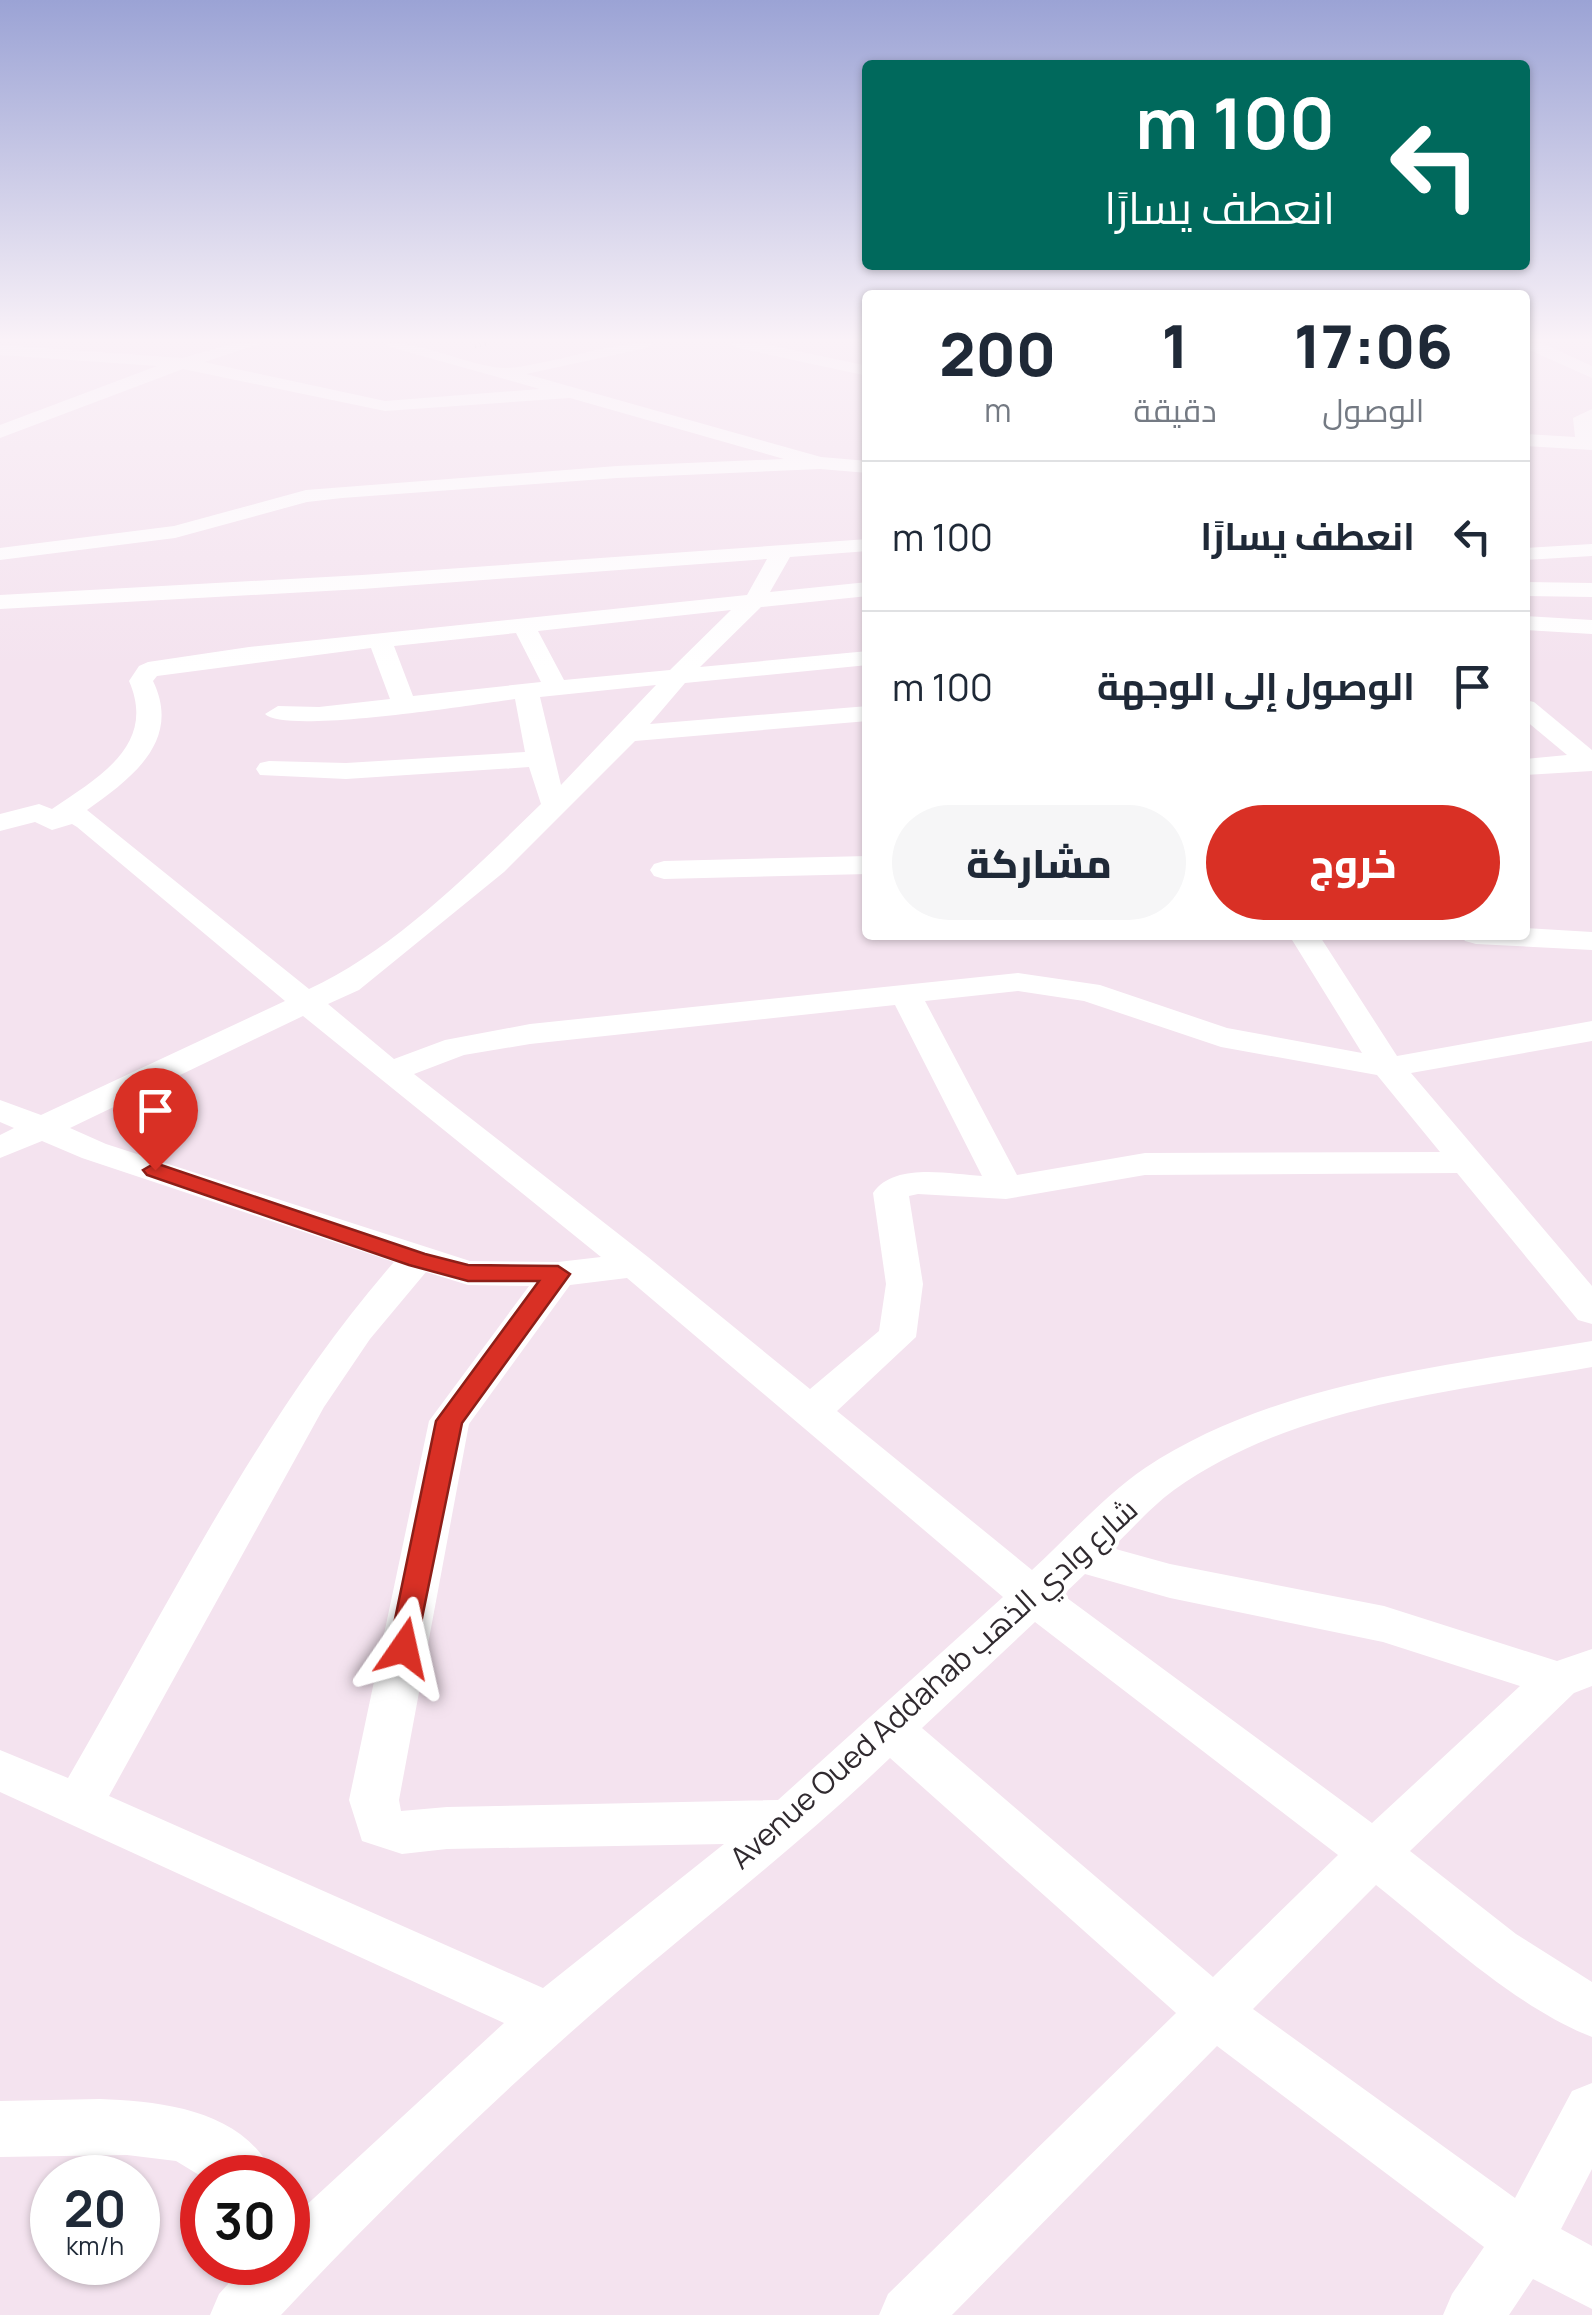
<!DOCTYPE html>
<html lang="ar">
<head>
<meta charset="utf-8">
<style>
	:root { --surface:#fff; --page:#f6f6f7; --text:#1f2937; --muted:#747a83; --line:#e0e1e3; --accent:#d93025 }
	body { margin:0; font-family:Manrope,Cairo,sans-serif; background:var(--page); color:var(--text); direction:rtl; height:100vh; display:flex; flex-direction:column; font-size:38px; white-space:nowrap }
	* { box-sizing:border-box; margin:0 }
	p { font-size:32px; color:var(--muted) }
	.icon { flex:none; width:55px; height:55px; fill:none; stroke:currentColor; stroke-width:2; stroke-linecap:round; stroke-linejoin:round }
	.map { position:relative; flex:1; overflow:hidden; direction:ltr }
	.drawer { position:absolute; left:862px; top:290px; width:668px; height:650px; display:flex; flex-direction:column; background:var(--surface); border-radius:10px; box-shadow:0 2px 8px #0004; direction:rtl }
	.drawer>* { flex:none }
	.banner { position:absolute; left:862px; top:60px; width:668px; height:210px; border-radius:10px; box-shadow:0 2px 8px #0004; direction:rtl; background:#00695c; color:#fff; overflow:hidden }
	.speed { position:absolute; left:30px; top:2155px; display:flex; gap:20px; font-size:50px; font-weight:700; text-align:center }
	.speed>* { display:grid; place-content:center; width:130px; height:130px; border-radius:50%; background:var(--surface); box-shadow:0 2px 8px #0004; line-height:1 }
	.speed small { font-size:25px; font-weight:400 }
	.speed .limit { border:15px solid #d22; background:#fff; color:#111 }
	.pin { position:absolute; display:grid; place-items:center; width:85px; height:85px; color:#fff; margin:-102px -42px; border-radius:50% 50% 50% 0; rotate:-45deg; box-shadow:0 0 10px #0007 }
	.pin .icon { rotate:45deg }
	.me { position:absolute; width:110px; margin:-55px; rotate:11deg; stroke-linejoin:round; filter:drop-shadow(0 0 8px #0008) }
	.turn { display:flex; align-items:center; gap:35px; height:210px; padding:0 30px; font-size:45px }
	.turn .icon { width:130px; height:130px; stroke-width:2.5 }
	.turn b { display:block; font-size:70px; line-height:85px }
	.eta { display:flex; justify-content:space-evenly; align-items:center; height:170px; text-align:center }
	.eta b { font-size:60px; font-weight:800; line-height:70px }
	.button { display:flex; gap:20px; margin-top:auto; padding:20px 30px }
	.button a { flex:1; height:115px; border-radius:60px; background:var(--accent); color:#fff; font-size:40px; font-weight:800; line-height:115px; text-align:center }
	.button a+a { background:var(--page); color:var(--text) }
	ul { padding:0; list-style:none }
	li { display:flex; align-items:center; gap:30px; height:150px; padding:0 30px; border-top:2px solid var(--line) }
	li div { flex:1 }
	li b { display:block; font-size:38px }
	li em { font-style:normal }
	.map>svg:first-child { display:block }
</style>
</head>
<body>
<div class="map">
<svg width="1592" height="2315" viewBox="0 0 1592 2315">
	<rect width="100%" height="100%" fill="#f4e3ef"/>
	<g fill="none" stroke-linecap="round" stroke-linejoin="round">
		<!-- path -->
		<polyline stroke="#a2959e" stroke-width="4" stroke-dasharray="1 4" stroke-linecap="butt" points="475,346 489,343"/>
		<!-- minor -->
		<g fill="#fff" fill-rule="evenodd">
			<path d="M236 343H262L204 362 385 401 540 389 390 347 388 343C428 343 479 370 509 368 558 363 604 343 654 343L646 348 526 374 821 457 868 461V473L820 469 617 478 342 498 307 502 175 538 0 560V548L174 526 306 490 617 466 784 459 570 398 385 411 183 369 0 438V425L157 366 0 355V345L182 358Z"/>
			<polygon points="730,343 760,343 868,366 868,376 738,348"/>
			<polygon points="1525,343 1542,343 1592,366 1592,378 1525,348"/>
			<polygon points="1592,409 1592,450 1525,446 1525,434 1575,437 1573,418"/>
			<path d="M868 539V551L790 557 770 592 868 582V596L761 607 700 667 868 651V665L685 683 650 724 868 706V721L635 741 504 872 359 990 328 1004 394 1059 445 1040 530 1024 1018 973 1100 985 1227 1028 1362 1053 1289 935H1319L1397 1056 1592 1021V1041L1411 1073 1592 1286V1324L1578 1320 1457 1173 1145 1175 1006 1199 918 1194 909 1196 923 1284 916 1337 837 1411 1032 1570C1068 1537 1104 1496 1145 1468 1272 1383 1444 1366 1592 1341V1367C1452 1392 1293 1405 1174 1490 1152 1506 1132 1529 1112 1548L1170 1564 1384 1606 1557 1661 1592 1649V1686L1574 1693 1410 1851 1516 1934 1592 1982V2037C1517 2008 1439 1935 1376 1885L1253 2009 1515 2198 1572 2091 1592 2083V2169L1561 2229 1592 2246V2309L1533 2279 1509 2315H1443L1452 2294 1484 2247 1217 2046 952 2315H879L888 2294 1176 2013 890 1758C788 1856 674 1940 569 2034 469 2123 372 2218 281 2315H210L219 2294 248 2262H288V2222L504 2023 0 1792V1750L68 1778C169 1604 262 1413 394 1262L82 1158 42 1141 0 1158V1135L14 1128 0 1122V1100L41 1115 285 1001 77 827 72 824 52 830 35 822 0 831V814L39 804 52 809C99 777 157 745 129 681L139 666 148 662 249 647 747 595 767 559 362 589 0 609V595L362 575ZM731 610 670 670 564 680 538 631ZM516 633 541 682 413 696 394 646ZM371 648 390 699 319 707 278 706 265 714C284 735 477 704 515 699L525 752 346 763 269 761 260 763 256 769 260 775 346 779 529 767 541 804C474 869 394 950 309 989L87 810C132 778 182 741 153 681L157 676ZM656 685 561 785 540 697ZM1018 991 1084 1001 1221 1047 1377 1075 1440 1152 1145 1153 1017 1175 925 1001ZM895 1005 982 1176C949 1174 894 1162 873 1193L886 1284 879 1331 810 1389 648 1257 414 1074 464 1055 530 1044ZM303 1016 601 1257 558 1262 470 1261 106 1144 70 1128ZM426 1272 468 1285 529 1286 429 1421 349 1800 362 1841 402 1854 447 1849 724 1844 543 1988 109 1796 324 1407 370 1339ZM627 1278 1003 1597 778 1800 447 1807 401 1811 399 1800 469 1424 570 1285ZM1085 1574 1170 1598 1383 1642 1520 1686 1372 1823 1063 1595ZM1035 1622 1338 1855 1213 1977 922 1728Z"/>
			<polygon points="1592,544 1592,556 1525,560 1525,548"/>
			<polygon points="1525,582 1592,583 1592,597 1525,596"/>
			<polygon points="1525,616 1592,620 1592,634 1525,630"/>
			<polygon points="1525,700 1534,702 1592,750 1592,771 1525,775 1525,759 1567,755 1525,720"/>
			<polygon points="868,856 868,874 664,879 654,876 650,870 654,864 664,861"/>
			<polygon points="1525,928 1592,932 1592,950 1476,944 1465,941 1461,935 1525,935"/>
			<path d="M100 2099C164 2101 247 2111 275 2178H204L176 2161 127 2155 0 2157V2101Z"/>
		</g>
	</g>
	<!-- sky -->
	<linearGradient id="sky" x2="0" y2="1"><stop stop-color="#9ba3d5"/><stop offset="0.51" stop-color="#faf2f8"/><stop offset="1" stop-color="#faf2f8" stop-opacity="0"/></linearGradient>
	<rect width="1592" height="667" fill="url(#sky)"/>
	<!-- route -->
	<polygon fill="#d93025" stroke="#8d1f18" stroke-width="2.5" points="155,1163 425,1254 468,1265 558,1266 570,1274 462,1423 414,1657 404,1660 393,1657 389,1648 436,1421 539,1281 468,1281 409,1265 147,1175 143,1170"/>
	<g text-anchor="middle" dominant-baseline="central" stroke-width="8" stroke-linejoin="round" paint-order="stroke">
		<!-- near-street labels -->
		<g font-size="30" fill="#302a2f" stroke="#fff">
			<text transform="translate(933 1683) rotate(-42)">Avenue Oued Addahab شارع وادي الذهب</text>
		</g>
	</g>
</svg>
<div class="speed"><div>20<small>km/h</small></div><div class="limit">30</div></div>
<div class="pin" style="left:155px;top:1170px;background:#d93025"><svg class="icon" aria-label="arrive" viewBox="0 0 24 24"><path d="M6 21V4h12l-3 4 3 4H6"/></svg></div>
<svg class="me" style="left:404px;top:1648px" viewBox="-20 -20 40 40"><path d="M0-17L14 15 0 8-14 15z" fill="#d93025" stroke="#fff" stroke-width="4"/></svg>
<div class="banner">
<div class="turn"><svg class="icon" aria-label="left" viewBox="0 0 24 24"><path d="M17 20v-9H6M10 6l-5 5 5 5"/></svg><div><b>100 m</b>انعطف يسارًا</div></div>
</div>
<section class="drawer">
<div class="eta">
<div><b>17:06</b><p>الوصول</p></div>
<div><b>1</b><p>دقيقة</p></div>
<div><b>200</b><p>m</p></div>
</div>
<ul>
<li><svg class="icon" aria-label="left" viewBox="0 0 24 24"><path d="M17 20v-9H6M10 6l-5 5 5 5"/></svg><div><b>انعطف يسارًا</b></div><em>100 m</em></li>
<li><svg class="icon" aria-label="arrive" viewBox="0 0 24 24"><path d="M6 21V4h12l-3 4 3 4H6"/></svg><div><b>الوصول إلى الوجهة</b></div><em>100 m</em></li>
</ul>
<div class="button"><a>خروج</a><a>مشاركة</a></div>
</section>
</div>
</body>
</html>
